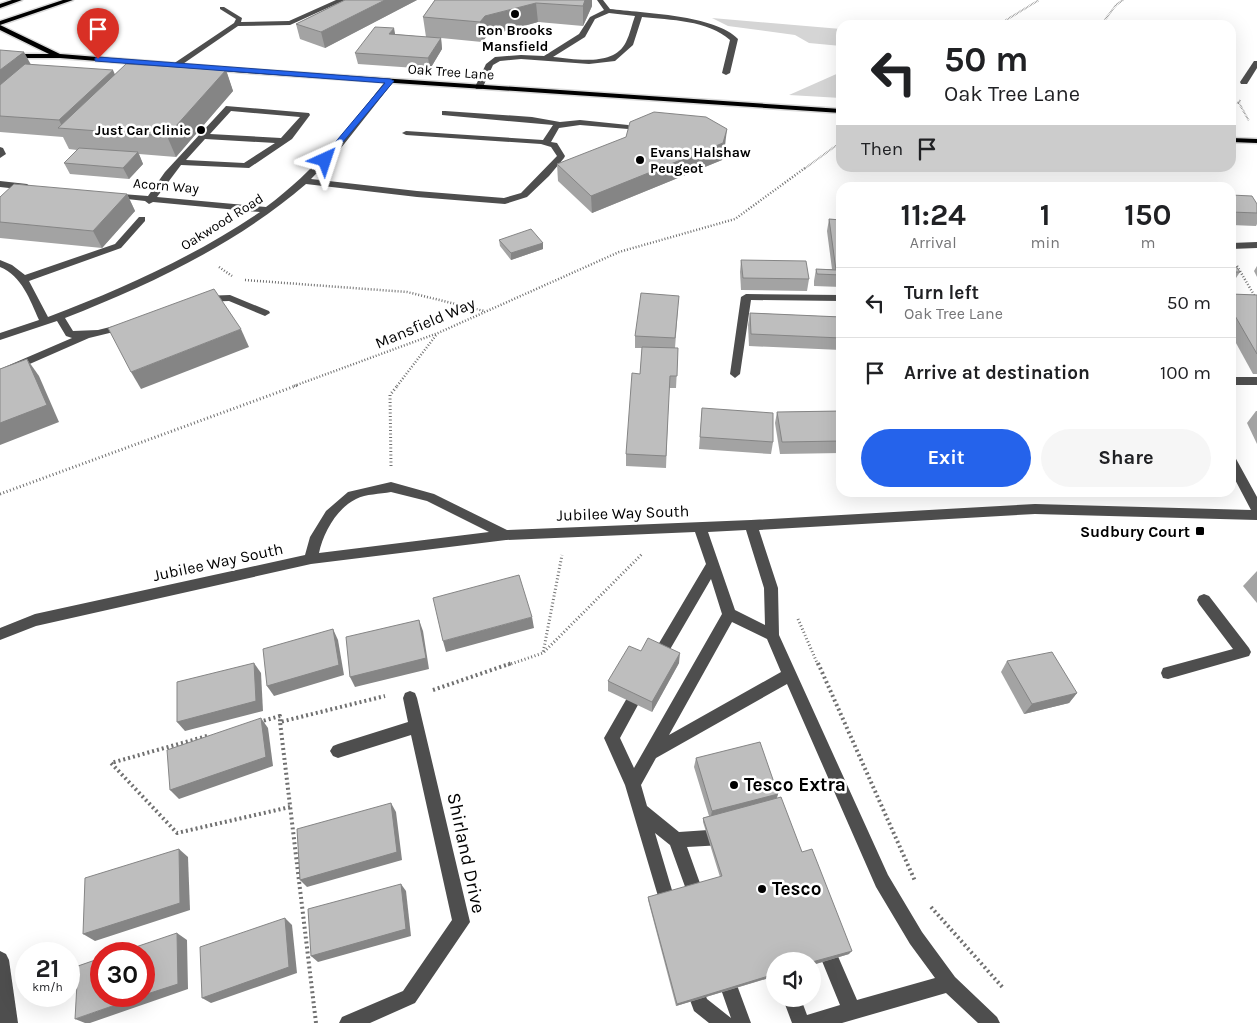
<!DOCTYPE html>
<html lang="en">
<head>
<meta charset="utf-8">
<style>
	:root { --surface:#fff; --page:#f6f6f6; --text:#202124; --muted:#757577; --line:#e0e0e0; --accent:#2563eb }
	body { margin:0; font-family:Karla,sans-serif; background:var(--page); color:var(--text); height:100vh; display:flex; flex-direction:column; font-size:19px; white-space:nowrap }
	* { box-sizing:border-box; margin:0 }
	p { font-size:16px; color:var(--muted) }
	.icon { flex:none; width:28px; height:28px; fill:none; stroke:currentColor; stroke-width:2; stroke-linecap:round; stroke-linejoin:round }
	.map { position:relative; flex:1; overflow:hidden }
	.sheet { position:absolute; left:836px; top:182px; width:400px; height:315px; display:flex; flex-direction:column; background:var(--surface); border-radius:15px; box-shadow:0 5px 20px #0002 }
	.sheet>* { flex:none }
	.top-card { position:absolute; left:836px; top:20px; width:400px; height:152px; border-radius:15px; box-shadow:0 5px 20px #0002; background:#fff; color:var(--text); overflow:hidden }
	.fabs { position:absolute; left:766px; top:952px; display:grid; gap:10px }
	.fabs a { display:grid; place-items:center; width:55px; height:55px; border-radius:50%; background:var(--surface); box-shadow:0 5px 20px #0002; font-size:25px }
	.speed { position:absolute; left:15px; top:942px; display:flex; gap:10px; font-size:25px; font-weight:700; text-align:center }
	.speed>* { display:grid; place-content:center; width:65px; height:65px; border-radius:50%; background:var(--surface); box-shadow:0 5px 20px #0002; line-height:1 }
	.speed small { font-size:12px; font-weight:400 }
	.speed .limit { border:8px solid #d22; background:#fff; color:#111 }
	.pin { position:absolute; display:grid; place-items:center; width:42px; height:42px; color:#fff; margin:-51px -21px; border-radius:50% 50% 50% 0; rotate:-45deg; box-shadow:0 0 5px #0007 }
	.pin .icon { rotate:45deg }
	.me { position:absolute; width:55px; margin:-28px; rotate:42deg; stroke-linejoin:round; filter:drop-shadow(0 0 4px #0008) }
	.turn { display:flex; align-items:center; gap:18px; height:105px; padding:0 25px; font-size:22px }
	.turn .icon { width:65px; height:65px; stroke-width:2.5 }
	.turn b { display:block; font-size:35px; line-height:42px }
	.then { display:flex; align-items:center; height:48px; padding:0 25px; background:#0003; gap:10px; font-size:19px }
	.eta { display:flex; justify-content:space-evenly; align-items:center; height:85px; text-align:center }
	.eta b { font-size:30px; font-weight:700; line-height:35px }
	.primary-button { display:flex; gap:10px; margin-top:auto; padding:10px 25px }
	.primary-button a { flex:1; height:58px; border-radius:30px; background:var(--accent); color:#fff; font-size:20px; font-weight:700; line-height:58px; text-align:center }
	.primary-button a+a { background:var(--page); color:var(--text) }
	ul { padding:0; list-style:none }
	li { display:flex; align-items:center; gap:15px; height:70px; padding:0 25px; border-top:1px solid var(--line) }
	li div { flex:1 }
	li b { display:block; font-size:19px }
	li em { font-style:normal }
	.map>svg:first-child { display:block }
</style>
</head>
<body>
<div class="map">
<svg width="1257" height="1023" viewBox="0 0 1257 1023">
	<rect width="100%" height="100%" fill="#fff"/>
	<!-- green -->
	<g fill="#d5d5d5">
		<polygon points="712,18 841,29 841,46 809,43 795,35 728,26"/>
		<polygon points="841,72 841,98 789,95"/>
	</g>
	<g fill="none" stroke-linecap="round" stroke-linejoin="round">
		<defs>
			<g id="major">
				<polygon points="12,0 22,0 0,8 0,4"/>
				<polygon points="63,0 73,0 0,25 60,54 247,69 841,109 841,113 247,73 60,58 0,58 0,54 49,54 0,30 0,21"/>
				<polygon points="1231,138 1257,139 1257,143 1231,142"/>
			</g>
		</defs>
		<!-- major casing -->
		<use href="#major" stroke="#dbdbdb" stroke-width="3"/>
		<!-- path-far3 -->
		<g stroke="#707070" stroke-width="2" stroke-dasharray="0.5 1" stroke-linecap="butt">
			<polyline points="998,25 1039,0"/>
			<polyline points="1101,25 1116,5 1123,0"/>
			<polyline points="1240,100 1239,103 1249,121"/>
			<polyline points="1231,102 1239,103"/>
			<polyline points="804,169 841,142"/>
		</g>
		<!-- path-far2 -->
		<g stroke="#707070" stroke-width="2.5" stroke-dasharray="1 2" stroke-linecap="butt">
			<polyline points="1237,266 1257,300"/>
			<polyline points="219,267 232,276"/>
			<polyline points="245,280 407,292 484,311"/>
			<polyline points="294,386 438,333 619,252 735,219 805,168"/>
			<polyline points="397,386 437,334"/>
		</g>
		<!-- path-far1 -->
		<g stroke="#707070" stroke-width="3" stroke-dasharray="1 2.5" stroke-linecap="butt">
			<polyline points="391,466 390,395 398,385"/>
			<polyline points="0,494 298,385"/>
			<polyline points="798,619 818,665"/>
			<polyline points="544,652 642,554"/>
			<polyline points="508,665 543,653 562,555"/>
		</g>
		<!-- path -->
		<g stroke="#707070" stroke-width="4" stroke-dasharray="2 3" stroke-linecap="butt">
			<polyline points="818,663 915,881"/>
			<polyline points="433,690 512,663"/>
			<polyline points="259,722 280,716 280,722"/>
			<polyline points="207,736 111,763 177,833 290,807"/>
			<polyline points="931,907 1004,989"/>
			<polyline points="316,1023 280,722 385,696"/>
		</g>
		<!-- minor -->
		<g fill="#4e4e4e" fill-rule="evenodd">
			<polygon points="336,0 345,0 290,25 238,26 177,68 170,66 234,23 236,19 220,9 220,7 224,7 242,18 241,22 289,21"/>
			<path d="M597 0H603L610 9C642 13 716 15 738 39L730 73 726 75 722 73 730 40C708 20 670 20 642 17L633 45 615 61 589 64 521 59 500 61 493 65 482 89H476L475 87 486 64 495 57 521 55 544 56 579 34 590 17 604 10ZM609 13 635 16C632 24 630 34 626 42 614 67 575 59 553 57L585 37 595 19Z"/>
			<polygon points="1254,61 1257,61 1257,68 1247,84 1241,84 1240,82"/>
			<path d="M387 79 394 81 341 148 311 179 417 191 504 198 521 193 557 156 551 147 541 144 406 135 402 133 406 131 543 140 553 125 442 115V111H445L532 117 560 122 580 120 628 125 632 127 628 129 580 125 559 128 551 142 557 143 565 156 564 158 549 176 527 197 505 204 417 197 306 184C236 244 152 284 65 318L73 331 98 330 126 323 131 326 130 328 89 338 0 377V369L72 338 66 336 57 321 0 340V333L39 320C30 300 22 276 0 267V260L12 265 25 275 115 244 139 217H145V221L121 248 29 281 48 317C122 289 195 256 260 212L153 202 149 204 145 201 109 197V193L148 196 165 172 226 106 309 113 310 115 292 139 249 168 181 165 157 197 266 207C315 171 350 126 387 79ZM231 111 300 117 281 138 210 134ZM205 139 275 143 244 163 186 160Z"/>
			<polygon points="0,147 3,148 6,154 0,158"/>
			<polygon points="0,181 27,184 31,187 27,190 0,187"/>
			<polygon points="1257,242 1257,248 1231,249 1231,243"/>
			<polygon points="746,294 841,295 841,301 751,300 740,374 735,378 730,374 741,297"/>
			<polygon points="230,295 269,311 270,313 265,316 229,301 203,302 198,299 203,296"/>
			<rect x="1231" y="377" width="26" height="8"/>
			<path d="M1231 456 1235 457 1257 497V520L1035 514 759 530 778 588 779 635 888 875 922 932 955 977 997 1017 1000 1023H978L946 993 842 1023H792L783 999H801L807 1015 840 1005 815 944 818 938 824 935 830 938 857 1000 935 978 910 944 876 887 787 684 656 758 641 785 647 806 679 832 723 829 729 831 731 837 729 843 723 845 687 847 706 900 704 906 698 908 692 906 670 845 655 833 677 907 675 913 669 915 663 913 625 785 604 738 627 698 632 696 637 698 639 703 620 738 634 768 722 614 711 579 665 658 660 660 655 658 653 654 655 650 706 564 695 532 506 540 311 564 36 626 0 640V628L35 614 305 555 310 537 326 511 348 492 391 482 434 494 507 530 751 520 1035 504 1251 510 1231 472ZM391 492 427 501 489 532 319 553C323 533 337 508 356 499 366 494 380 494 391 492ZM746 530 764 588 765 625 735 610 708 532ZM732 622 767 639 781 672 669 735Z"/>
			<polygon points="1204,594 1209,596 1249,648 1251,652 1249,656 1168,679 1163,678 1161,673 1163,668 1233,649 1199,604 1197,600 1199,596"/>
			<polygon points="410,691 415,693 417,698 470,922 415,1003 370,1023 339,1023 342,1017 403,991 452,920 411,735 338,758 333,756 330,751 333,746 338,744 408,722 403,698 405,693"/>
			<polygon points="0,951 6,954 9,960 18,1023 0,1023"/>
			<polygon points="725,966 731,969 751,1023 709,1023 694,1011 684,984 687,978 693,975 699,978 707,999 731,1018 716,975 719,969"/>
		</g>
		<!-- major -->
		<use href="#major" fill="#000" fill-rule="evenodd"/>
	</g>
	<!-- wall -->
	<g fill="#a3a3a3">
		<polygon points="345,0 417,0 325,48 300,39 296,24"/>
		<polygon points="435,0 592,0 592,6 583,26 538,22 487,36 482,42 441,38 442,49 430,69 358,64 355,53 395,34 426,37 423,17"/>
		<polygon points="0,50 31,65 115,75 226,70 233,91 176,157 139,154 143,164 129,179 70,174 64,163 77,150 69,149 63,137 0,132"/>
		<polygon points="725,146 722,160 592,213 558,181 557,164"/>
		<polygon points="127,194 135,211 102,248 0,238 0,197"/>
		<polygon points="1231,195 1257,204 1257,224 1256,226 1231,225"/>
		<polygon points="829,219 841,220 841,287 814,286 814,281 816,269 832,269 827,231"/>
		<polygon points="499,240 543,243 543,249 511,260 500,246"/>
		<polygon points="1231,259 1240,272 1232,284 1231,284"/>
		<polygon points="741,260 809,279 807,291 741,290 740,272"/>
		<polygon points="1257,266 1257,277 1254,271"/>
		<polygon points="1231,294 1257,295 1257,374 1253,374 1231,334"/>
		<polygon points="678,308 675,348 678,348 676,388 669,388 666,468 626,466 626,454 640,374 642,348 635,348 635,336"/>
		<polygon points="750,313 841,317 841,350 749,346 748,325"/>
		<polygon points="702,408 773,442 771,454 699,449"/>
		<polygon points="841,411 841,453 780,454 775,423 777,412"/>
		<polygon points="1256,411 1257,411 1257,444 1247,423"/>
		<polygon points="1257,571 1257,603 1243,586"/>
		<polygon points="641,651 679,663 652,712 608,691 608,681"/>
		<polygon points="1007,661 1077,693 1069,703 1024,714 1001,672"/>
		<polygon points="696,758 778,794 777,798 849,954 676,1006 648,900 648,897 720,877 703,822 703,818 709,816 694,767"/>
	</g>
	<!-- shaded-wall -->
	<g fill="#858585">
		<polygon points="385,0 417,0 325,48 321,32"/>
		<polygon points="585,0 592,0 592,6 583,26 583,6"/>
		<polygon points="536,3 538,22 487,36 482,42 480,22 485,16"/>
		<polygon points="394,28 396,39 389,34"/>
		<polygon points="441,38 442,49 430,69 428,58"/>
		<polygon points="24,52 35,72 0,100 0,70"/>
		<polygon points="113,70 120,86 63,128 59,120"/>
		<polygon points="226,70 233,91 176,157 167,136"/>
		<polygon points="727,129 725,146 722,160 592,213 591,196"/>
		<polygon points="138,152 143,164 129,179 123,168"/>
		<polygon points="127,194 135,211 102,248 93,231"/>
		<polygon points="543,243 543,249 511,260 511,253"/>
		<polygon points="241,329 249,347 141,389 131,372"/>
		<polygon points="27,359 39,376 59,422 0,445 0,423"/>
		<polygon points="532,617 534,628 446,652 443,641"/>
		<polygon points="419,620 423,631 429,669 355,687 350,677"/>
		<polygon points="333,629 338,640 344,675 274,696 267,686"/>
		<polygon points="680,653 679,663 652,712 652,702"/>
		<polygon points="254,663 261,673 263,711 185,731 177,722"/>
		<polygon points="1077,693 1069,703 1024,714 1032,704"/>
		<polygon points="261,718 268,728 273,766 179,799 170,790"/>
		<polygon points="778,794 775,802 710,820 712,811"/>
		<polygon points="391,803 396,812 402,860 307,887 300,880"/>
		<polygon points="179,849 188,857 190,910 95,941 83,934"/>
		<polygon points="401,884 406,891 411,936 318,962 311,956"/>
		<polygon points="285,918 292,925 297,973 211,1003 202,998"/>
		<polygon points="177,933 187,940 188,989 90,1023 85,1023 75,1019 141,996 144,996"/>
		<polygon points="852,951 849,954 812,965 812,962"/>
		<polygon points="775,974 775,976 676,1006 677,1004"/>
	</g>
	<!-- building -->
	<g fill="#bebebe" stroke="#858585">
		<polygon points="345,0 385,0 321,32 296,24"/>
		<polygon points="435,0 585,0 583,6 536,3 485,16 480,22 423,17"/>
		<polygon points="375,27 394,28 389,34 441,38 428,58 355,53"/>
		<polygon points="0,50 24,52 0,70"/>
		<polygon points="25,64 113,70 59,120 0,116 0,85"/>
		<polygon points="126,64 226,70 167,136 58,128"/>
		<polygon points="654,112 706,117 727,129 723,143 591,196 557,164 626,137 630,122"/>
		<polygon points="79,148 138,152 123,168 64,163"/>
		<polygon points="14,184 127,194 93,231 0,222 0,197"/>
		<polygon points="1231,195 1252,196 1257,204 1257,213 1231,212"/>
		<polygon points="829,219 841,220 841,275 817,274 816,269 836,270"/>
		<polygon points="531,229 543,243 511,253 499,240"/>
		<polygon points="1231,259 1240,272 1231,272"/>
		<polygon points="741,260 806,261 809,279 743,278"/>
		<polygon points="214,289 241,329 131,372 108,328"/>
		<polygon points="641,293 679,296 675,338 635,336"/>
		<polygon points="1231,294 1257,295 1257,354 1234,314 1231,314"/>
		<polygon points="750,313 841,317 841,338 751,334"/>
		<polygon points="642,347 678,348 677,376 670,376 666,456 626,454 632,373 640,374"/>
		<polygon points="27,359 47,405 0,423 0,369"/>
		<polygon points="702,408 773,413 773,442 700,437"/>
		<polygon points="841,411 841,441 782,442 777,412"/>
		<polygon points="519,575 532,617 443,641 433,598"/>
		<polygon points="419,620 426,658 350,677 346,637"/>
		<polygon points="333,629 339,665 267,686 263,649"/>
		<polygon points="648,638 680,653 652,702 608,681 629,646 641,651"/>
		<polygon points="1052,652 1077,693 1032,704 1007,661"/>
		<polygon points="254,663 256,701 177,722 177,682"/>
		<polygon points="261,718 266,757 170,790 167,750"/>
		<polygon points="760,742 778,794 712,811 696,758"/>
		<polygon points="781,797 802,852 812,849 852,951 812,962 812,961 775,961 775,974 677,1004 648,897 722,876 703,818"/>
		<polygon points="391,803 397,852 300,880 297,829"/>
		<polygon points="179,849 180,903 83,934 85,878"/>
		<polygon points="401,884 406,929 311,956 308,909"/>
		<polygon points="285,918 289,967 202,998 200,947"/>
		<polygon points="177,933 178,984 144,995 144,954 115,954"/>
		<polygon points="101,958 101,996 141,996 75,1019 78,966"/>
	</g>
	<!-- route -->
	<polygon fill="#2563eb" stroke="#184099" points="98,57 390,79 394,81 327,161 325,162 321,160 322,158 385,83 95,61 95,58"/>
	<!-- markers -->
	<g fill="#000" stroke="#fff" stroke-width="2">
		<circle cx="515" cy="14" r="5"/>
		<circle cx="201" cy="130" r="5"/>
		<circle cx="640" cy="160" r="5"/>
		<rect x="1195" y="526" width="10" height="10" rx="2.5"/>
		<circle cx="734" cy="785" r="5"/>
		<circle cx="762" cy="889" r="5"/>
	</g>
	<g text-anchor="middle" dominant-baseline="central" stroke-width="5" stroke-linejoin="round" paint-order="stroke">
		<!-- far-poi labels -->
		<g font-size="14" font-weight="bold" fill="#000" stroke="#fff">
			<text x="515" y="30">Ron Brooks<tspan x="515" dy="16">Mansfield</tspan></text>
			<text x="191" y="130" text-anchor="end">Just Car Clinic</text>
			<text x="650" y="152" text-anchor="start">Evans Halshaw<tspan x="650" dy="16">Peugeot</tspan></text>
		</g>
		<!-- far-street labels -->
		<g font-size="14" fill="#000" stroke="#fff">
			<text transform="translate(451 72) rotate(4)">Oak Tree Lane</text>
			<text transform="translate(166 186) rotate(5)">Acorn Way</text>
			<text transform="translate(222 222) rotate(-32)">Oakwood Road</text>
		</g>
		<!-- street labels -->
		<g font-size="16" fill="#000" stroke="#fff">
			<text transform="translate(425 323) rotate(-23)">Mansfield Way</text>
			<text transform="translate(623 513) rotate(-2)">Jubilee Way South</text>
			<text transform="translate(218 562) rotate(-12)">Jubilee Way South</text>
		</g>
		<!-- poi labels -->
		<g font-size="16" font-weight="bold" fill="#000" stroke="#fff" text-anchor="end">
			<text x="1190" y="531">Sudbury Court</text>
		</g>
		<!-- near-poi labels -->
		<g font-size="19" font-weight="bold" fill="#000" stroke="#fff" text-anchor="start">
			<text x="744" y="785">Tesco Extra</text>
			<text x="772" y="889">Tesco</text>
		</g>
		<!-- near-street labels -->
		<g font-size="19" fill="#000" stroke="#fff">
			<text transform="translate(466 853) rotate(78)">Shirland Drive</text>
		</g>
	</g>
</svg>
<div class="fabs">
<a><svg class="icon" aria-label="sound" viewBox="0 0 24 24"><path d="M4 9h4l5-4v14l-5-4H4zM17 9q2 3 0 6"/></svg></a>
</div>
<div class="speed"><div>21<small>km/h</small></div><div class="limit">30</div></div>
<div class="pin" style="left:98px;top:59px;background:#d93025"><svg class="icon" aria-label="arrive" viewBox="0 0 24 24"><path d="M6 21V4h12l-3 4 3 4H6"/></svg></div>
<svg class="me" style="left:325px;top:160px" viewBox="-20 -20 40 40"><path d="M0-17L14 15 0 8-14 15z" fill="#2563eb" stroke="#fff" stroke-width="4"/></svg>
<div class="top-card">
<div class="turn"><svg class="icon" aria-label="left" viewBox="0 0 24 24"><path d="M17 20v-9H6M10 6l-5 5 5 5"/></svg><div><b>50 m</b>Oak Tree Lane</div></div>
<div class="then">Then<svg class="icon" aria-label="arrive" viewBox="0 0 24 24"><path d="M6 21V4h12l-3 4 3 4H6"/></svg></div>
</div>
<section class="sheet">
<div class="eta">
<div><b>11:24</b><p>Arrival</p></div>
<div><b>1</b><p>min</p></div>
<div><b>150</b><p>m</p></div>
</div>
<ul>
<li><svg class="icon" aria-label="left" viewBox="0 0 24 24"><path d="M17 20v-9H6M10 6l-5 5 5 5"/></svg><div><b>Turn left</b><p>Oak Tree Lane</p></div><em>50 m</em></li>
<li><svg class="icon" aria-label="arrive" viewBox="0 0 24 24"><path d="M6 21V4h12l-3 4 3 4H6"/></svg><div><b>Arrive at destination</b></div><em>100 m</em></li>
</ul>
<div class="primary-button"><a>Exit</a><a>Share</a></div>
</section>
</div>
</body>
</html>
